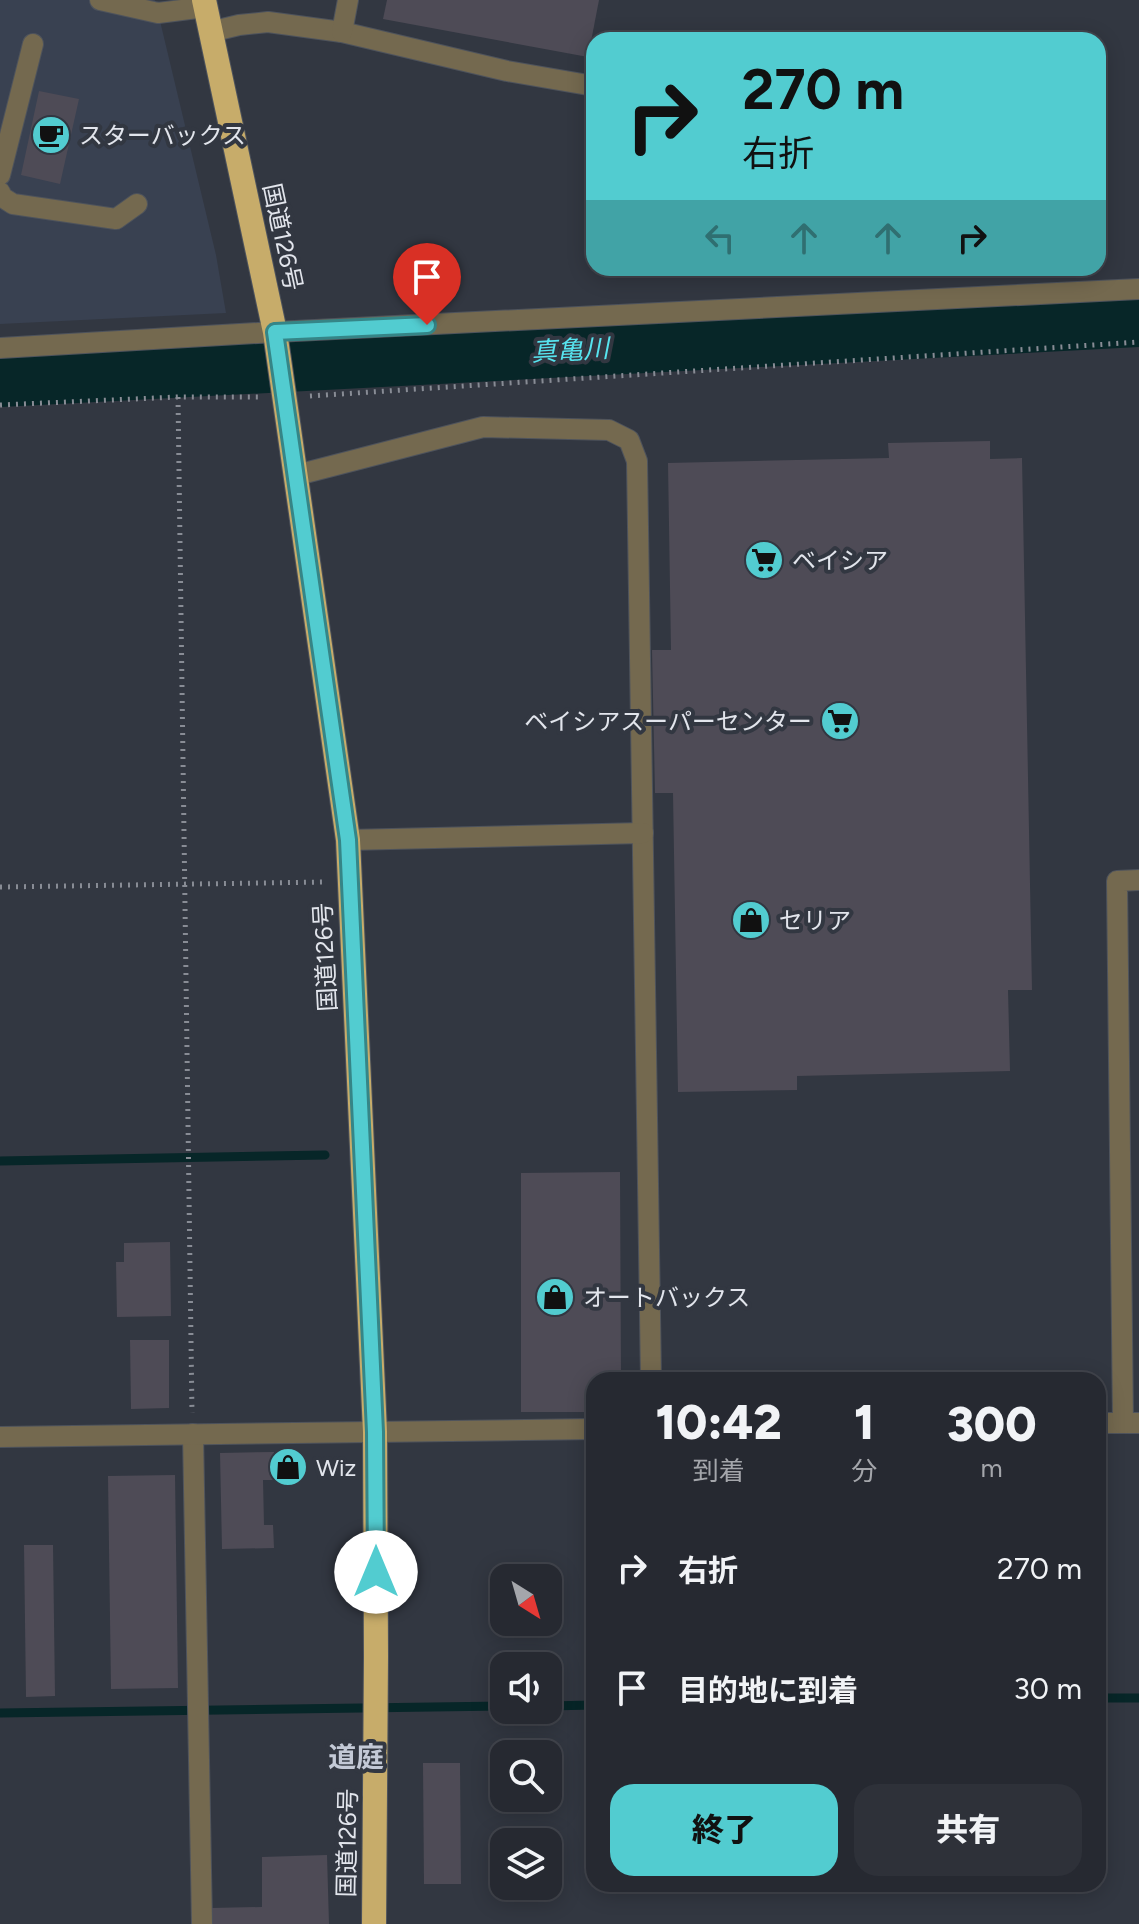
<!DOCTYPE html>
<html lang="ja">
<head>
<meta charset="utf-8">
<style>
	:root { --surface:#262931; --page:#2e3139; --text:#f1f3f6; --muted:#a4a6ab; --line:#42454d; --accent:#52ccd0 }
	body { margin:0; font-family:Figtree,"Noto Sans JP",sans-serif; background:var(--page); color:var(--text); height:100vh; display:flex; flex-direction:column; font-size:30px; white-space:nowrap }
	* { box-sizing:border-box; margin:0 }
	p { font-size:26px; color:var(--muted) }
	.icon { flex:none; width:44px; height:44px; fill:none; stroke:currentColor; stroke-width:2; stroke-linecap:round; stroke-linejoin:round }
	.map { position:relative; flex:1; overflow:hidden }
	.details { position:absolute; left:586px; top:1372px; width:520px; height:520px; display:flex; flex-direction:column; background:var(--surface); border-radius:24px; box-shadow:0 4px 20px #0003,0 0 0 2px var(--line) }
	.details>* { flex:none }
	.guide { position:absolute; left:586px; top:32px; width:520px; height:244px; border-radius:24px; box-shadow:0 4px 20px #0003,0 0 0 2px var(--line); background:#52ccd0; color:#111; overflow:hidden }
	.needle { width:52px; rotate:143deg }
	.controls { position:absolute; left:490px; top:1564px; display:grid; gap:16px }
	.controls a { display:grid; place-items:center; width:72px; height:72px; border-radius:16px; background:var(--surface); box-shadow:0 4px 20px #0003,0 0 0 2px var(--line); font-size:40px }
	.pin { position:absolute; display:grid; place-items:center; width:68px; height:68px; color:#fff; margin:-82px -34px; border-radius:50% 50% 50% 0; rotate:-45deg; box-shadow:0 0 8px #0007 }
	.pin .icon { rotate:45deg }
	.me { position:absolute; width:88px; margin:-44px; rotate:0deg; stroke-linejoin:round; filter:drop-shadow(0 0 6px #0008) }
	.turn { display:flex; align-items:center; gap:28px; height:168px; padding:0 24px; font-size:36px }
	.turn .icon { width:104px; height:104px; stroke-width:2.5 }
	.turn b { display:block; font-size:56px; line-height:68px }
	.lanes { display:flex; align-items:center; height:76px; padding:0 24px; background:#0003; justify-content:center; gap:40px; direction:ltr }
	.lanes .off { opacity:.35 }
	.eta { display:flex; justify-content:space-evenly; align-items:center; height:136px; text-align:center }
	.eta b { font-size:48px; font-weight:800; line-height:56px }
	.cta { display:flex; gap:16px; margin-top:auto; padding:16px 24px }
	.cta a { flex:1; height:92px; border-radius:24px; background:var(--accent); color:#111; font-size:32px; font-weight:800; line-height:92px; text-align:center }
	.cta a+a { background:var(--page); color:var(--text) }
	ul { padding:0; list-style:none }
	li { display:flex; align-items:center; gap:24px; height:120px; padding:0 24px }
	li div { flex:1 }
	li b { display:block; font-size:30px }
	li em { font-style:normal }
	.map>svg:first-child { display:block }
</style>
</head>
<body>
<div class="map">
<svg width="1139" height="1924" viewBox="0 0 1139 1924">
	<rect width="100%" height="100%" fill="#323741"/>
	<!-- built -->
	<polygon fill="#394151" points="0,0 155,0 216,255 226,313 0,324"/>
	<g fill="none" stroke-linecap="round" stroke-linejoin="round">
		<!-- stream -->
		<g stroke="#072628" stroke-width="9">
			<polyline points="0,1161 325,1155"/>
			<polyline points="1098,1698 1139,1698"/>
			<polyline points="548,1706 594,1705"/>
			<polyline points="0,1713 504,1706"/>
		</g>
		<!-- river -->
		<polyline stroke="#072628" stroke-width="54" points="0,380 1139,320"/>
	</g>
	<!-- building -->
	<g fill="#4e4b56">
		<polygon points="387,0 599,0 588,57 383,19"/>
		<polygon points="39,91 79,99 60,184 21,175"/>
		<polygon points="990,441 990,459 1022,458 1032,990 1008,990 1010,1071 797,1076 797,1090 678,1092 673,793 655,793 652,650 671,650 668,463 889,458 888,443"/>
		<polygon points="620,1172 621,1380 594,1380 594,1412 521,1412 521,1173"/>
		<polygon points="170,1242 171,1316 117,1317 116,1262 124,1262 124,1243"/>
		<polygon points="130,1340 169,1340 169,1408 131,1409"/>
		<polygon points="274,1452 274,1480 263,1480 264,1525 273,1525 274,1548 222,1549 220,1453"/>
		<polygon points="175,1475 178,1688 111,1689 108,1476"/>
		<polygon points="24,1545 53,1545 55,1696 26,1697"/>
		<polygon points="423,1763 460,1763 461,1884 424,1884"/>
		<polygon points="327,1855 329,1924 212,1924 211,1908 262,1907 262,1857"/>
	</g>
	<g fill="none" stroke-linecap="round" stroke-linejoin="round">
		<defs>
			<g id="minor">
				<polyline points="100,0 158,13 205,7"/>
				<polyline points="210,32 239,25 268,22 342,32 507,71 594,86"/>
				<polyline points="342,32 348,0"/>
				<polyline points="0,175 33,44"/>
				<polyline points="0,192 2,197 13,204 116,219 137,204"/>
				<polyline points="0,348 275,332 1139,289"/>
				<polyline points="297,475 483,427 609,430 629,440 637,461 651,1380"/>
				<polyline points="348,840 643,833"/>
				<polyline points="1098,1423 1139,1423"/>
				<polyline points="1123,1423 1117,881 1139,880"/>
				<polyline points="193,1434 202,1924"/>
				<polyline points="0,1437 594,1429"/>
			</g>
			<polyline id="highway" points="204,0 275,332 348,840 375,1432 376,1656 374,1924"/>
		</defs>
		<!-- minor casing -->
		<use href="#minor" stroke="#4e535c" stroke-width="22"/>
		<!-- highway casing -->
		<use href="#highway" stroke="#4e535c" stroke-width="26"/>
		<!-- path -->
		<g stroke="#888c95" stroke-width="5" stroke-dasharray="2 6" stroke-linecap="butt">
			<polyline points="310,396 1139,342"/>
			<polyline points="178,397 192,1413"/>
			<polyline points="0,405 178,397 260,397"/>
			<polyline points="0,887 323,882"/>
		</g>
		<!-- minor -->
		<use href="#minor" stroke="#74694f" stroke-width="20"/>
		<!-- highway -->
		<use href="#highway" stroke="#c7ac6a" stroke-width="24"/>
	</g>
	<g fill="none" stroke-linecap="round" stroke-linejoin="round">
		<defs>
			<polyline id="route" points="376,1572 375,1432 348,840 275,332 427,325"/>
		</defs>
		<!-- route casing -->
		<use href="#route" stroke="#358587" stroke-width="20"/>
		<!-- route -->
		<use href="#route" stroke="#52ccd0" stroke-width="14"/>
	</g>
	<!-- icons -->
	<defs>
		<symbol id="cafe-disc" viewBox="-11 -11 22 22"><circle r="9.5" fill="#52ccd0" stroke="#323741"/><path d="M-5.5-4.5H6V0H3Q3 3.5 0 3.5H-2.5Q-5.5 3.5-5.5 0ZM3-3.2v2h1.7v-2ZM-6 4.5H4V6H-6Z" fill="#111"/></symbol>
		<symbol id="supermarket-disc" viewBox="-11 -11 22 22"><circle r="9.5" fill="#52ccd0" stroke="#323741"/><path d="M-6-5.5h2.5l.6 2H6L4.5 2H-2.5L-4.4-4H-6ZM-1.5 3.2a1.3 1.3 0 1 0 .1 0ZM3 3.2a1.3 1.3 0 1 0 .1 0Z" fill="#111"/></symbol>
		<symbol id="shop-disc" viewBox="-11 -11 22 22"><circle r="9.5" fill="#52ccd0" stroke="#323741"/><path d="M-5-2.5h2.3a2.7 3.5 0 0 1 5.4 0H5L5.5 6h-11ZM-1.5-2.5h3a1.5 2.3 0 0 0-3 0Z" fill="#111"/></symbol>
	</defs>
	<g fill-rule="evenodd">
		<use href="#cafe-disc" x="29" y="113" width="44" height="44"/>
		<use href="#supermarket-disc" x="742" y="538" width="44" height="44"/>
		<use href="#supermarket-disc" x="818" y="699" width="44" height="44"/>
		<use href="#shop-disc" x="729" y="898" width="44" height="44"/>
		<use href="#shop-disc" x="533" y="1275" width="44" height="44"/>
		<use href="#shop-disc" x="266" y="1445" width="44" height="44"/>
	</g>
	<g text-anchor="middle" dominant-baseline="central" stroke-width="8" stroke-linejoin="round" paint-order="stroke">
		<!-- poi labels -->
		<g font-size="24" fill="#e2e5ec" stroke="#323741" text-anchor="start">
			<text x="79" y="135">スターバックス</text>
			<text x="792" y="560">ベイシア</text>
			<text x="812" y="721" text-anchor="end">ベイシアスーパーセンター</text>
			<text x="779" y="920">セリア</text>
			<text x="583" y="1297">オートバックス</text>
			<text x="316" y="1467">Wiz</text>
		</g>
		<!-- street labels -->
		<g font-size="24" fill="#e2e5ec" stroke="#323741">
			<text transform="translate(283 237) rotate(78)">国道126号</text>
			<text transform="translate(325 957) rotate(-93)">国道126号</text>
			<text transform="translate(347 1843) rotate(-89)">国道126号</text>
		</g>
		<!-- water labels -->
		<g font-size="26" font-style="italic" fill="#57e4ef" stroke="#323741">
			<text transform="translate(570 350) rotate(-3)">真亀川</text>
		</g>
		<!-- quarter labels -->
		<g font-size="28" font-weight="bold" fill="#c3c9d6" stroke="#323741">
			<text x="356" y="1757">道庭</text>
		</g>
	</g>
</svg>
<div class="controls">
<a><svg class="needle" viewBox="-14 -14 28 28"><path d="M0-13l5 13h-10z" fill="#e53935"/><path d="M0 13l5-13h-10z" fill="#a4a6ab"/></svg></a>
<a><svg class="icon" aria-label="sound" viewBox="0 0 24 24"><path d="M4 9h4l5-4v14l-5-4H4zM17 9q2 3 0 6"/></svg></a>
<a><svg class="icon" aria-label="search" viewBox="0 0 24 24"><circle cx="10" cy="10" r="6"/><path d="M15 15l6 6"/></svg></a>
<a><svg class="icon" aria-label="layers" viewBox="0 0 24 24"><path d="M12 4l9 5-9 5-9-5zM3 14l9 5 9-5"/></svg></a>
</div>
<div class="pin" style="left:427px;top:325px;background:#d93025"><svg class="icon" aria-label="arrive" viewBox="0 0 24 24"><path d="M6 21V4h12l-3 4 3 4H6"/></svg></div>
<svg class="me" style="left:376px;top:1572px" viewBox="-20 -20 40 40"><circle r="19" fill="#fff"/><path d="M0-13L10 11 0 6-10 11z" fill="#52ccd0"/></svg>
<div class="guide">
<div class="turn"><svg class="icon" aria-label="right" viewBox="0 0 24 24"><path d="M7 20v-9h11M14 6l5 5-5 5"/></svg><div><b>270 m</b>右折</div></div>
<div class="lanes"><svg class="icon off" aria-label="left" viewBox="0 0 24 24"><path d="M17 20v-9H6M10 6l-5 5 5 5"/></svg><svg class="icon off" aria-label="ahead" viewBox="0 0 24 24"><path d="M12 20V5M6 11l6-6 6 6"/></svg><svg class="icon off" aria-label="ahead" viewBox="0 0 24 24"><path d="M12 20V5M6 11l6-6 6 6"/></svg><svg class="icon" aria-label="right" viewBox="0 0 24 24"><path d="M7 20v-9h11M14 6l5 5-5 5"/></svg></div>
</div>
<section class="details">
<div class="eta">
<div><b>10:42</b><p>到着</p></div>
<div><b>1</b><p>分</p></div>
<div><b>300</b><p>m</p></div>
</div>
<ul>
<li><svg class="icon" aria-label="right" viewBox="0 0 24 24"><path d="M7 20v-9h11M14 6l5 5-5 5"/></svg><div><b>右折</b></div><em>270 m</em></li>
<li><svg class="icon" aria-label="arrive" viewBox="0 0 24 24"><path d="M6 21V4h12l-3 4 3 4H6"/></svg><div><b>目的地に到着</b></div><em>30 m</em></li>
</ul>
<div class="cta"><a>終了</a><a>共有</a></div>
</section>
</div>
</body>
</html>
